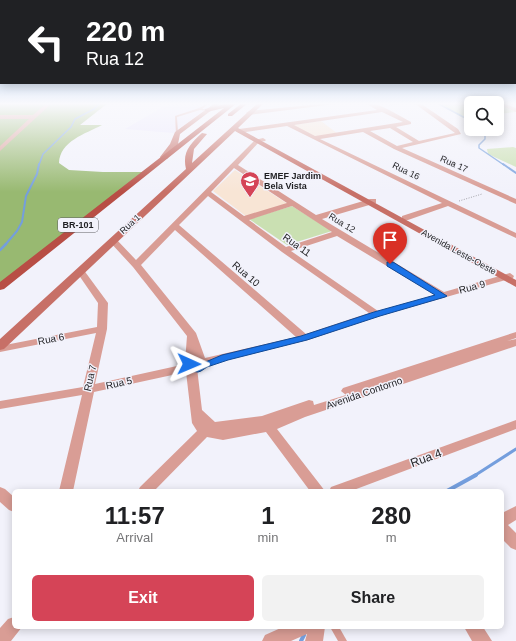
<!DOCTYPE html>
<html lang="en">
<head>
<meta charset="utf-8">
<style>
	:root { --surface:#fff; --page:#f2f2f2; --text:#202124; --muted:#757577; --accent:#d54457 }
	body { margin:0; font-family:Helvetica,sans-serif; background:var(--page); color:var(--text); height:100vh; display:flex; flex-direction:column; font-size:15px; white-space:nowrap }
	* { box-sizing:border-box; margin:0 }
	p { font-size:13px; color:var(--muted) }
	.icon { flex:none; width:22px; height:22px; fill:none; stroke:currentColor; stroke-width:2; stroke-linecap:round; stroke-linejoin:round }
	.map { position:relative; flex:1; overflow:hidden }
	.panel { position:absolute; left:12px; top:489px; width:492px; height:140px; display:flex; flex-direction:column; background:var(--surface); border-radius:6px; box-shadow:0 2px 10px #0003 }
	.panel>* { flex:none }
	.top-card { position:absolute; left:0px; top:0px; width:516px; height:84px; box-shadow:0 2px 10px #0003; background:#202124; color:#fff; overflow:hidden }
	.tools { position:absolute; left:464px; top:96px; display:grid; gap:8px }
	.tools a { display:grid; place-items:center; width:40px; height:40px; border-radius:6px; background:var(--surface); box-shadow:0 2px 10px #0003; font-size:20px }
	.pin { position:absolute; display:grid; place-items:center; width:34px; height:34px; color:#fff; margin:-41px -17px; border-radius:50% 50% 50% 0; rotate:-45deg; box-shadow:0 0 4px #0007 }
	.pin .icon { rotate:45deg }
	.me { position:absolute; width:44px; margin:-22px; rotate:91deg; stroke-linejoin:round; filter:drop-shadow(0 0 3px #0008) }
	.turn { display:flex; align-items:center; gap:14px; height:84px; padding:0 20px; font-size:18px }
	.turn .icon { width:52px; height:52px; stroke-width:2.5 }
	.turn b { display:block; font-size:28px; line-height:34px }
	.eta { display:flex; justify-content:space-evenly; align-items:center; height:68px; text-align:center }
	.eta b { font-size:24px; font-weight:700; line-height:28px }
	.cta { display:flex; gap:8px; margin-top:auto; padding:8px 20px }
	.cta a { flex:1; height:46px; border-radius:6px; background:var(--accent); color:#fff; font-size:16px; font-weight:700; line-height:46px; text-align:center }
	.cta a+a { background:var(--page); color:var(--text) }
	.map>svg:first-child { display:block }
</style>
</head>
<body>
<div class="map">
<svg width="516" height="641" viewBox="0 0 516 641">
	<rect width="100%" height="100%" fill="#f2f2fb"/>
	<!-- industrial -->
	<polygon fill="#eae6fc" points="176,103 214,103 173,133 125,129 163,107"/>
	<!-- education -->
	<g fill="#f8e5d5">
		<polygon points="321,121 338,134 314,137 292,125"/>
		<polygon points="235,170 288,204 247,217 213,191"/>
	</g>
	<!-- green -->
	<g fill="#cae0b2">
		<polygon points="437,103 503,103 516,112 497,114 497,103 471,103 471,117 463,118"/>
		<polygon points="513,147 516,148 516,167 488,154 487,149"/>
		<polygon points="292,206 332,231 287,245 249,219"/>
	</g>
	<!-- forest -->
	<path fill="#98b971" d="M0 103H108L80 125H102C85 134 60 141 59 163L69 170 103 172H145L0 287Z"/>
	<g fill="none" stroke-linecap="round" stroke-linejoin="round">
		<!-- stream-far4 -->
		<g stroke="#749edd" stroke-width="1.5">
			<polyline points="437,103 471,121"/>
			<polyline points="480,129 485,135 485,139 479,145 479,148 504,165"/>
			<polyline points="39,165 43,154 71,127 75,119 94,109 100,103"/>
		</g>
		<!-- stream-far3 -->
		<g stroke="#749edd" stroke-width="2">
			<polyline points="503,164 516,173"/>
			<polyline points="5,245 17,231 22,222 26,196 37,174 39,164"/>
		</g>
		<!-- stream-far2 -->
		<polyline stroke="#749edd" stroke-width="2.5" points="0,250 6,244"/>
		<!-- stream-far1 -->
		<polyline stroke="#749edd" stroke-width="3" points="474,476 516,449"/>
		<!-- stream -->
		<g stroke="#749edd" stroke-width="4">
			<polyline points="447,491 476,475"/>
			<polyline points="301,641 304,635"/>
		</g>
		<!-- path -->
		<g stroke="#a2a2a8" stroke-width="1" stroke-dasharray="1 1.5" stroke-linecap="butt">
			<polyline points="389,105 409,103"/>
			<polyline points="459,201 482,194"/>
		</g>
		<!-- lane -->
		<g fill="#d99d95" fill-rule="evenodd">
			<polygon points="208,103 210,103 202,109 208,109 208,111 200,110 177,117 178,133 176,134 175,116 199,108"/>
			<polygon points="330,627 339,627 347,641 338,641"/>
		</g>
		<!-- street -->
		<g fill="#d99d95" fill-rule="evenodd">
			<polygon points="47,103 52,103 0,151 0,146 29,119 0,119 0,115 33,115"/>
			<polygon points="330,103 343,103 249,115 246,113 249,111"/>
			<path d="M365 103C377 101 399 116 411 122V124L396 127 419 141 455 133 414 103H420L458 129 461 134 402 148 516 199V204L394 149 363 132 320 139 516 233V238L448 206 408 220H402V216L442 203 287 126 239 133 236 131 239 129 377 110ZM382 112 403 122 315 136 294 125ZM390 128 413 142 397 146 370 131Z"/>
			<polygon points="497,103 503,103 516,108 516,112"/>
			<path d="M263 138 266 140 265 141 259 142 238 165 316 215 370 199H376V203L322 219 444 292 510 273 514 276 513 278 380 316 308 340 202 366 198 364 196 361 194 364 197 368 202 410 215 422 262 416 309 400 313 401 314 405 346 395 341 391 343 388 516 332V338L507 341 516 339V346L305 417 277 429 325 491H310L266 432 223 440 207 437 154 491H138L140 487 197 431 192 423 186 372 94 392 73 491H59L82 395 0 409V401L83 387 96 333 0 352V346L97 327 98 303 76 271 80 268 83 269 108 303 107 329 95 384 186 364 185 362 187 336 133 267 109 241 110 239H116L136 260 255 140ZM234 168 287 203 244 216 211 192ZM208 196 282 252 369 313 306 334 179 225ZM292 206 332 232 286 247 249 220ZM175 230 296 337 205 358 196 333 141 265ZM337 236 435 295 378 311 291 251Z"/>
			<polygon points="516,420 516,429 351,491 329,491 331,487"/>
			<polygon points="0,487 5,489 14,497 14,512 9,510 0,502"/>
			<polygon points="516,506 516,520 508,525 516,533 516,550 511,548 502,539 502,513"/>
			<polygon points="14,617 14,627 22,627 11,641 0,641 0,628 8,619"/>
			<polygon points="283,627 325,627 323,641 305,641 307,634 291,641 262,641 265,635"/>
			<polygon points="464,627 483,627 492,641 472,641"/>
		</g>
		<!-- secondary -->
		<g fill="#c77067" fill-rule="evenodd">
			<polygon points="215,103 221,103 180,134 178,144 167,159 161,159 160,157 170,144 175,132"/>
			<path d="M258 103H264L238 128 516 280V287L235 131 4 349 0 350V339L186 169C182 152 190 144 202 133L207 134 194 149 192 163Z"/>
		</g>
		<!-- primary -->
		<g fill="#b84e45" fill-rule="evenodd">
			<polygon points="228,103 237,103 4,289 0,290 0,282 224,108 207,112 205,111 205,109"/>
			<polygon points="242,103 248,103 232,116 228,116 228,114"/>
		</g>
	</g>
	<!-- sky -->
	<linearGradient id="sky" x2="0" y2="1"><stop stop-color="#79abe4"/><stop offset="0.54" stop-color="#f9f9fd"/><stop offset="1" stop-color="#f9f9fd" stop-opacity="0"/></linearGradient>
	<rect width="516" height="192" fill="url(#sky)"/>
	<!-- route -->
	<polygon fill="#1a73e8" stroke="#114b97" points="387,262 393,262 447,296 445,297 380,316 307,340 228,360 207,367 201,371 198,372 188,371 184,364 189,361 196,366 222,355 301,336 374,312 435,295 387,266"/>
	<!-- icons -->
	<defs>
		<symbol id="school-pin" viewBox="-11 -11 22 30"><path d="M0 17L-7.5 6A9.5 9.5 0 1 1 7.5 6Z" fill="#d54457" stroke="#f2f2fb"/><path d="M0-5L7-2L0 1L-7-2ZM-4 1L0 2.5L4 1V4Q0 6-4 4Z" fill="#fff"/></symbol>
	</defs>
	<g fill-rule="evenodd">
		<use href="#school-pin" x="239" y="170" width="22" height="30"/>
	</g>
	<g text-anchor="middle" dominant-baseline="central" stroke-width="3" stroke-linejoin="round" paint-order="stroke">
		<!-- far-street labels -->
		<g font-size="9" fill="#1f1f22" stroke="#f2f2fb">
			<text transform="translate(454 164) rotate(24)">Rua 17</text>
			<text transform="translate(406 171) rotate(26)">Rua 16</text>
			<text transform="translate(342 223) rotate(32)">Rua 12</text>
			<text transform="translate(130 224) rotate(-43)">Rua 1</text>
			<text transform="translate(459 252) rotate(29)">Avenida Leste-Oeste</text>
		</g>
		<!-- far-poi labels -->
		<g font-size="9" font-weight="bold" fill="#1f1f22" stroke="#f2f2fb" text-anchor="start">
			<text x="264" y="176">EMEF Jardim<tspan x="264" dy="10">Bela Vista</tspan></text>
		</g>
		<!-- shield labels -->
		<rect fill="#f2f2fb" stroke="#5e5e63" stroke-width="1" x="58" y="218" width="40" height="14" rx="3"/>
		<g font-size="9" font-weight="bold" fill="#1f1f22">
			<text x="78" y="225">BR-101</text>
		</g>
		<!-- street labels -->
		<g font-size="10" fill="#1f1f22" stroke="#f2f2fb">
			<text transform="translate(297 245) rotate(35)">Rua 11</text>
			<text transform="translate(246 274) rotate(41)">Rua 10</text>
			<text transform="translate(472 287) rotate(-15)">Rua 9</text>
			<text transform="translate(51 339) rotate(-11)">Rua 6</text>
			<text transform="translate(90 378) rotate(-77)">Rua 7</text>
			<text transform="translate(119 383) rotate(-13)">Rua 5</text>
			<text transform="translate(364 393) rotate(-19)">Avenida Contorno</text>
		</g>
		<!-- near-street labels -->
		<g font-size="12" fill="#1f1f22" stroke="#f2f2fb">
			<text transform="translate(426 458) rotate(-20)">Rua 4</text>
		</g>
	</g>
</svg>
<div class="tools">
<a><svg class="icon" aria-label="search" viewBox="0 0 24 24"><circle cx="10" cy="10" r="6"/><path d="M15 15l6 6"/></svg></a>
</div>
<div class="pin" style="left:390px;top:264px;background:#d93025"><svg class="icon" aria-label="arrive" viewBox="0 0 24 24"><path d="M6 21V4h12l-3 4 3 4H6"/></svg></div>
<svg class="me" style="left:189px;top:364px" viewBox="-20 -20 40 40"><path d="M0-17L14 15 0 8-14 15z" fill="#1a73e8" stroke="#fff" stroke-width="4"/></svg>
<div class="top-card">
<div class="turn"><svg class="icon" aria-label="left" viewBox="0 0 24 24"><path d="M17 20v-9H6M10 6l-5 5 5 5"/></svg><div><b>220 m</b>Rua 12</div></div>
</div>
<section class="panel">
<div class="eta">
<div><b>11:57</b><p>Arrival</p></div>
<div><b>1</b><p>min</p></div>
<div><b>280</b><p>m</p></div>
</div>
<div class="cta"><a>Exit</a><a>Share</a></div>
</section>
</div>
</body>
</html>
